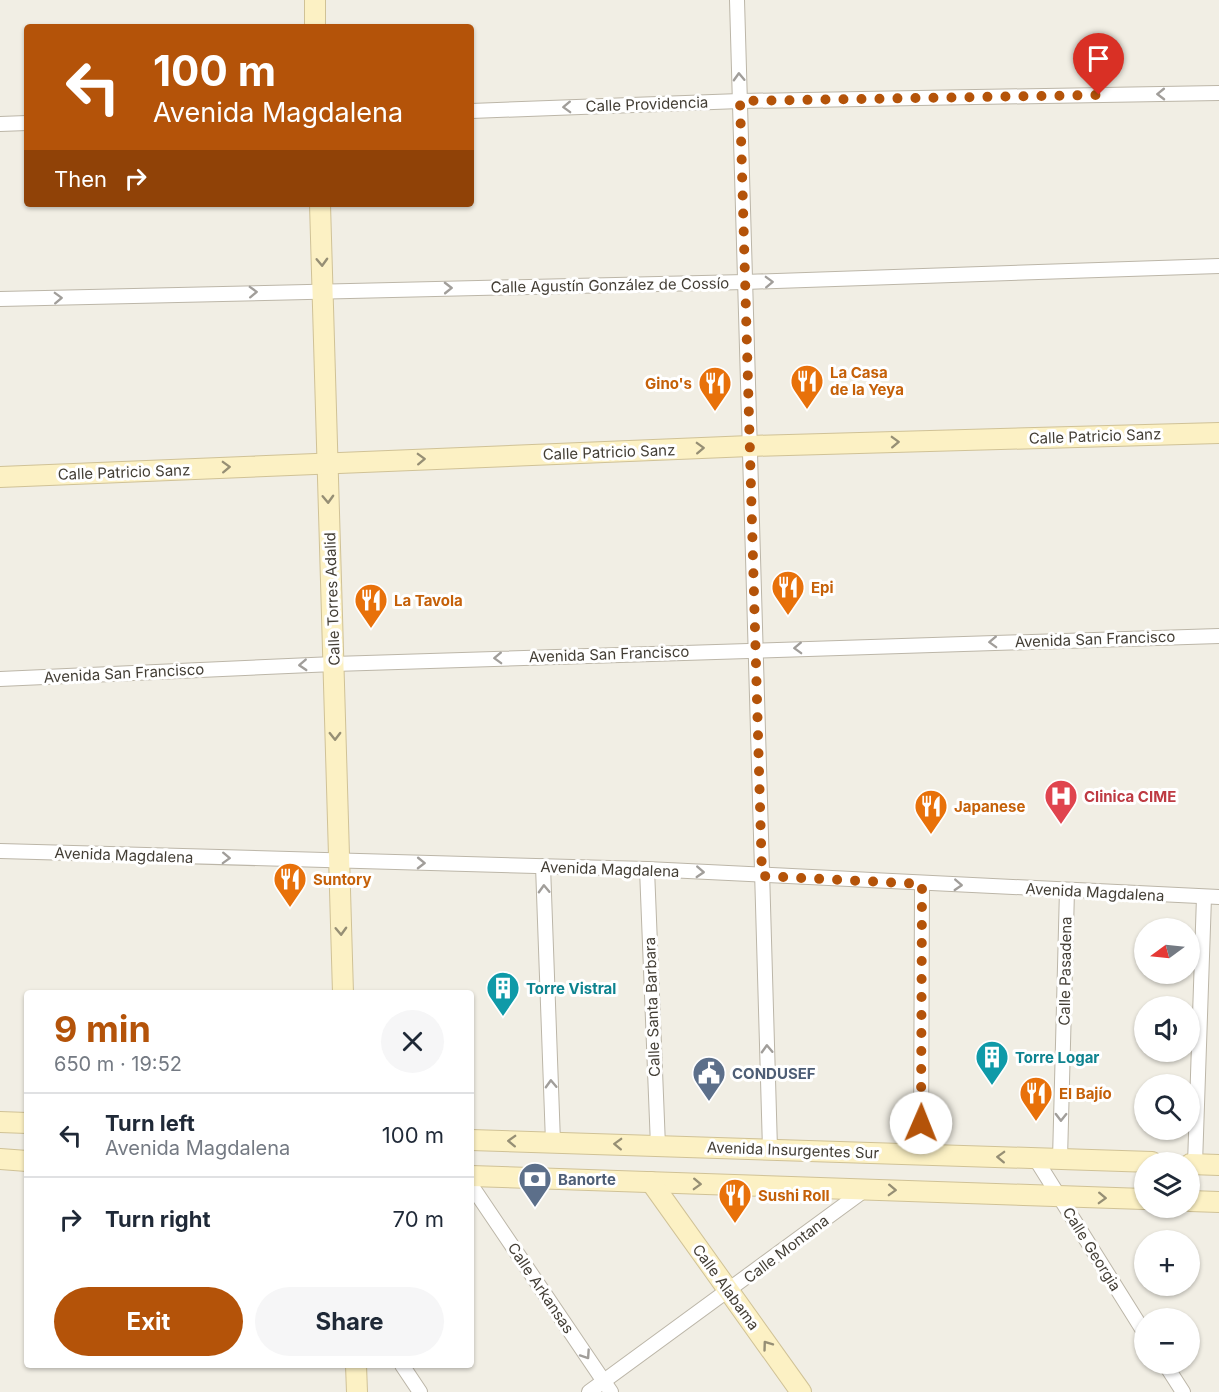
<!DOCTYPE html>
<html lang="en">
<head>
<meta charset="utf-8">
<style>
	:root { --surface:#fff; --page:#f6f6f7; --text:#1f2937; --muted:#747a83; --line:#e0e1e3; --accent:#b45309 }
	body { margin:0; font-family:Inter,sans-serif; background:var(--page); color:var(--text); height:100vh; display:flex; flex-direction:column; font-size:22px; white-space:nowrap }
	* { box-sizing:border-box; margin:0 }
	p { font-size:20px; color:var(--muted) }
	.icon { flex:none; width:33px; height:33px; fill:none; stroke:currentColor; stroke-width:2; stroke-linecap:round; stroke-linejoin:round }
	.map { position:relative; flex:1; overflow:hidden }
	.side { position:absolute; left:24px; top:990px; width:450px; height:378px; display:flex; flex-direction:column; background:var(--surface); border-radius:6px; box-shadow:0 2px 4px #0004 }
	.side>* { flex:none }
	.hud { position:absolute; left:24px; top:24px; width:450px; height:183px; border-radius:6px; box-shadow:0 2px 4px #0004; background:#b45309; color:#fff; overflow:hidden }
	.needle { width:39px; rotate:255deg }
	.buttons { position:absolute; left:1134px; top:918px; display:grid; gap:12px }
	.buttons a { display:grid; place-items:center; width:66px; height:66px; border-radius:50%; background:var(--surface); box-shadow:0 2px 4px #0004; font-size:30px }
	.pin { position:absolute; display:grid; place-items:center; width:51px; height:51px; color:#fff; margin:-62px -26px; border-radius:50% 50% 50% 0; rotate:-45deg; box-shadow:0 0 6px #0007 }
	.pin .icon { rotate:45deg }
	.me { position:absolute; width:66px; margin:-33px; rotate:1deg; stroke-linejoin:round; filter:drop-shadow(0 0 4px #0008) }
	.turn { display:flex; align-items:center; gap:21px; height:126px; padding:0 30px; font-size:27px }
	.turn .icon { width:78px; height:78px; stroke-width:2.5 }
	.turn b { display:block; font-size:42px; line-height:51px }
	.then { display:flex; align-items:center; height:57px; padding:0 30px; background:#0003; gap:12px; font-size:22px }
	.round { display:grid; place-items:center; flex:none; width:63px; height:63px; border-radius:32px; background:var(--page) }
	.head { display:flex; align-items:center; justify-content:space-between; height:102px; padding:0 30px }
	h1 { font-size:36px; font-weight:700; line-height:45px; color:var(--accent) }
	.cta { display:flex; gap:12px; margin-top:auto; padding:12px 30px }
	.cta a { flex:1; height:69px; border-radius:36px; background:var(--accent); color:#fff; font-size:24px; font-weight:700; line-height:69px; text-align:center }
	.cta a+a { background:var(--page); color:var(--text) }
	ul { padding:0; list-style:none }
	li { display:flex; align-items:center; gap:18px; height:84px; padding:0 30px; border-top:2px solid var(--line) }
	li div { flex:1 }
	li b { display:block; font-size:22px }
	li em { font-style:normal }
	.map>svg:first-child { display:block }
</style>
</head>
<body>
<div class="map">
<svg width="1219" height="1392" viewBox="0 0 1219 1392">
	<rect width="100%" height="100%" fill="#f1eee4"/>
	<g fill="none" stroke-linecap="round" stroke-linejoin="round">
		<defs>
			<g id="street">
				<polyline points="737,0 770,1149"/>
				<polyline points="471,111 740,101 1219,93"/>
				<polyline points="0,124 27,123"/>
				<polyline points="0,299 745,282 1219,266"/>
				<polyline points="0,679 334,664 1219,636"/>
				<polyline points="0,851 647,869 1219,897"/>
				<polyline points="543,866 553,1142"/>
				<polyline points="647,869 658,1146"/>
				<polyline points="921,1154 922,883"/>
				<polyline points="1035,1158 1144,1332"/>
				<polyline points="1060,1159 1067,890"/>
				<polyline points="1195,1164 1204,897"/>
				<polyline points="471,1185 611,1392"/>
				<polyline points="1165,1364 1183,1392"/>
				<polyline points="402,1365 420,1392"/>
				<polyline points="589,1392 866,1189"/>
			</g>
			<g id="secondary">
				<polyline points="315,0 315,27"/>
				<polyline points="320,204 343,993"/>
				<polyline points="0,477 750,446 1219,433"/>
				<polyline points="0,1122 27,1123"/>
				<polyline points="471,1140 1152,1162"/>
				<polyline points="0,1159 27,1161"/>
				<polyline points="1190,1164 1219,1165"/>
				<polyline points="471,1176 1144,1199"/>
				<polyline points="651,1182 801,1392"/>
				<polyline points="1190,1201 1219,1202"/>
				<polyline points="356,1365 357,1392"/>
			</g>
		</defs>
		<!-- street casing -->
		<use href="#street" stroke="#bcb6a8" stroke-width="16"/>
		<!-- secondary casing -->
		<use href="#secondary" stroke="#d0c296" stroke-width="22"/>
		<!-- street -->
		<use href="#street" stroke="#fff" stroke-width="14"/>
		<!-- secondary -->
		<use href="#secondary" stroke="#fcf1c4" stroke-width="20"/>
	</g>
	<!-- one-way arrows -->
	<defs><path id="oneway-chevron" d="M-2-3.5L2.5 0L-2 3.5" fill="none" stroke-width="1.6" stroke-linecap="round" stroke-linejoin="round" transform="scale(1.5)"/></defs>
	<g stroke="#a19e9a">
		<use href="#oneway-chevron" transform="translate(739 77) rotate(-92)"/>
		<use href="#oneway-chevron" transform="translate(1161 94) rotate(179)"/>
		<use href="#oneway-chevron" transform="translate(567 107) rotate(178)"/>
		<use href="#oneway-chevron" transform="translate(769 282) rotate(-2)"/>
		<use href="#oneway-chevron" transform="translate(448 288) rotate(-1)"/>
		<use href="#oneway-chevron" transform="translate(253 292) rotate(-2)"/>
		<use href="#oneway-chevron" transform="translate(58 298) rotate(-2)"/>
		<use href="#oneway-chevron" transform="translate(993 642) rotate(178)"/>
		<use href="#oneway-chevron" transform="translate(798 648) rotate(178)"/>
		<use href="#oneway-chevron" transform="translate(498 658) rotate(178)"/>
		<use href="#oneway-chevron" transform="translate(303 665) rotate(177)"/>
		<use href="#oneway-chevron" transform="translate(226 858) rotate(2)"/>
		<use href="#oneway-chevron" transform="translate(421 863) rotate(1)"/>
		<use href="#oneway-chevron" transform="translate(700 872) rotate(3)"/>
		<use href="#oneway-chevron" transform="translate(958 885) rotate(3)"/>
		<use href="#oneway-chevron" transform="translate(544 889) rotate(-92)"/>
		<use href="#oneway-chevron" transform="translate(767 1049) rotate(-92)"/>
		<use href="#oneway-chevron" transform="translate(551 1084) rotate(-92)"/>
		<use href="#oneway-chevron" transform="translate(1061 1117) rotate(91)"/>
		<use href="#oneway-chevron" transform="translate(586 1355) rotate(56)"/>
	</g>
	<g stroke="#968f75">
		<use href="#oneway-chevron" transform="translate(322 262) rotate(88)"/>
		<use href="#oneway-chevron" transform="translate(895 442) rotate(-2)"/>
		<use href="#oneway-chevron" transform="translate(700 448) rotate(-2)"/>
		<use href="#oneway-chevron" transform="translate(421 459) rotate(-2)"/>
		<use href="#oneway-chevron" transform="translate(226 467) rotate(-2)"/>
		<use href="#oneway-chevron" transform="translate(328 499) rotate(88)"/>
		<use href="#oneway-chevron" transform="translate(335 736) rotate(89)"/>
		<use href="#oneway-chevron" transform="translate(341 931) rotate(88)"/>
		<use href="#oneway-chevron" transform="translate(512 1141) rotate(-178)"/>
		<use href="#oneway-chevron" transform="translate(618 1144) rotate(-178)"/>
		<use href="#oneway-chevron" transform="translate(1001 1157) rotate(-178)"/>
		<use href="#oneway-chevron" transform="translate(697 1184) rotate(2)"/>
		<use href="#oneway-chevron" transform="translate(892 1190) rotate(2)"/>
		<use href="#oneway-chevron" transform="translate(1102 1198) rotate(2)"/>
		<use href="#oneway-chevron" transform="translate(767 1345) rotate(-126)"/>
	</g>
	<g fill="none" stroke-linecap="round" stroke-linejoin="round">
		<!-- route -->
		<polyline stroke="#b45309" stroke-width="10" stroke-dasharray="0 18" points="921,1123 922,884 762,876 740,101 1099,95"/>
	</g>
	<!-- icons -->
	<defs>
		<symbol id="restaurant-pin" viewBox="-11 -11 22 30"><path d="M0 17L-7.5 6A9.5 9.5 0 1 1 7.5 6Z" fill="#e8710a" stroke="#fff"/><path d="M-5-6h1v4h1v-4h1v4h1v-4h1v5L-1.5 .5V6h-2V.5L-5-1ZM5-6V6H3V1.5H1.5Q1.5-4 5-6Z" fill="#fff"/></symbol>
		<symbol id="hospital-pin" viewBox="-11 -11 22 30"><path d="M0 17L-7.5 6A9.5 9.5 0 1 1 7.5 6Z" fill="#e0444e" stroke="#fff"/><path d="M-5-5h3v3.5h4V-5h3V5h-3V1.5h-4V5h-3Z" fill="#fff"/></symbol>
		<symbol id="building-pin" viewBox="-11 -11 22 30"><path d="M0 17L-7.5 6A9.5 9.5 0 1 1 7.5 6Z" fill="#0f9aa8" stroke="#fff"/><path d="M-4-6H4V6H1V3H-1V6H-4ZM-2.5-4.3h1.7v1.8h-1.7ZM.8-4.3h1.7v1.8H.8ZM-2.5-1h1.7V.8h-1.7ZM.8-1h1.7V.8H.8Z" fill="#fff"/></symbol>
		<symbol id="civic-pin" viewBox="-11 -11 22 30"><path d="M0 17L-7.5 6A9.5 9.5 0 1 1 7.5 6Z" fill="#5c6f8a" stroke="#fff"/><path d="M-.6-6.5H3V-4.5H.6V-3L4-1V1h2V6H-6V1h2V-1L-.6-3ZM-1.2 2.5V6h2.4V2.5Z" fill="#fff"/></symbol>
		<symbol id="bank-pin" viewBox="-11 -11 22 30"><path d="M0 17L-7.5 6A9.5 9.5 0 1 1 7.5 6Z" fill="#5c6f8a" stroke="#fff"/><path d="M-6-4H6V4H-6ZM0-2.3a2.3 2.3 0 1 0 0 4.6a2.3 2.3 0 1 0 0-4.6Z" fill="#fff"/></symbol>
	</defs>
	<g fill-rule="evenodd">
		<use href="#restaurant-pin" x="788" y="362" width="38" height="52"/>
		<use href="#restaurant-pin" x="696" y="364" width="38" height="52"/>
		<use href="#restaurant-pin" x="769" y="568" width="38" height="52"/>
		<use href="#restaurant-pin" x="352" y="581" width="38" height="52"/>
		<use href="#hospital-pin" x="1042" y="777" width="38" height="52"/>
		<use href="#restaurant-pin" x="912" y="787" width="38" height="52"/>
		<use href="#restaurant-pin" x="271" y="860" width="38" height="52"/>
		<use href="#building-pin" x="484" y="969" width="38" height="52"/>
		<use href="#building-pin" x="973" y="1038" width="38" height="52"/>
		<use href="#civic-pin" x="690" y="1054" width="38" height="52"/>
		<use href="#restaurant-pin" x="1017" y="1074" width="38" height="52"/>
		<use href="#bank-pin" x="516" y="1160" width="38" height="52"/>
		<use href="#restaurant-pin" x="716" y="1176" width="38" height="52"/>
	</g>
	<g text-anchor="middle" dominant-baseline="central" stroke-width="6" stroke-linejoin="round" paint-order="stroke">
		<!-- street labels -->
		<g font-size="15" fill="#433e35" stroke="#fff">
			<text transform="translate(647 104) rotate(-2)">Calle Providencia</text>
			<text transform="translate(610 285) rotate(-1)">Calle Agustín González de Cossío</text>
			<text transform="translate(1095 436) rotate(-2)">Calle Patricio Sanz</text>
			<text transform="translate(609 452) rotate(-2)">Calle Patricio Sanz</text>
			<text transform="translate(124 472) rotate(-2)">Calle Patricio Sanz</text>
			<text transform="translate(332 599) rotate(-92)">Calle Torres Adalid</text>
			<text transform="translate(1095 639) rotate(-2)">Avenida San Francisco</text>
			<text transform="translate(609 654) rotate(-2)">Avenida San Francisco</text>
			<text transform="translate(124 673) rotate(-3)">Avenida San Francisco</text>
			<text transform="translate(124 855) rotate(2)">Avenida Magdalena</text>
			<text transform="translate(610 869) rotate(2)">Avenida Magdalena</text>
			<text transform="translate(1095 892) rotate(3)">Avenida Magdalena</text>
			<text transform="translate(1065 971) rotate(-89)">Calle Pasadena</text>
			<text transform="translate(652 1007) rotate(-92)">Calle Santa Barbara</text>
			<text transform="translate(793 1150) rotate(2)">Avenida Insurgentes Sur</text>
			<text transform="translate(786 1249) rotate(-37)">Calle Montana</text>
			<text transform="translate(1092 1249) rotate(58)">Calle Georgia</text>
			<text transform="translate(726 1287) rotate(54)">Calle Alabama</text>
			<text transform="translate(541 1288) rotate(56)">Calle Arkansas</text>
		</g>
		<!-- food labels -->
		<g font-size="15" font-weight="bold" fill="#c56008" stroke="#fff" text-anchor="start">
			<text x="830" y="372">La Casa<tspan x="830" dy="17">de la Yeya</tspan></text>
			<text x="692" y="383" text-anchor="end">Gino's</text>
			<text x="811" y="587">Epi</text>
			<text x="394" y="600">La Tavola</text>
			<text x="954" y="806">Japanese</text>
			<text x="313" y="879">Suntory</text>
			<text x="1059" y="1093">El Bajío</text>
			<text x="758" y="1195">Sushi Roll</text>
		</g>
		<!-- health labels -->
		<g font-size="15" font-weight="bold" fill="#be3a42" stroke="#fff" text-anchor="start">
			<text x="1084" y="796">Clinica CIME</text>
		</g>
		<!-- culture labels -->
		<g font-size="15" font-weight="bold" fill="#0d838f" stroke="#fff" text-anchor="start">
			<text x="526" y="988">Torre Vistral</text>
			<text x="1015" y="1057">Torre Logar</text>
		</g>
		<!-- service labels -->
		<g font-size="15" font-weight="bold" fill="#4e5e75" stroke="#fff" text-anchor="start">
			<text x="732" y="1073">CONDUSEF</text>
			<text x="558" y="1179">Banorte</text>
		</g>
	</g>
</svg>
<div class="buttons">
<a><svg class="needle" viewBox="-14 -14 28 28"><path d="M0-13l5 13h-10z" fill="#e53935"/><path d="M0 13l5-13h-10z" fill="#747a83"/></svg></a>
<a><svg class="icon" aria-label="sound" viewBox="0 0 24 24"><path d="M4 9h4l5-4v14l-5-4H4zM17 9q2 3 0 6"/></svg></a>
<a><svg class="icon" aria-label="search" viewBox="0 0 24 24"><circle cx="10" cy="10" r="6"/><path d="M15 15l6 6"/></svg></a>
<a><svg class="icon" aria-label="layers" viewBox="0 0 24 24"><path d="M12 4l9 5-9 5-9-5zM3 14l9 5 9-5"/></svg></a>
<a>+</a>
<a>−</a>
</div>
<div class="pin" style="left:1099px;top:95px;background:#d93025"><svg class="icon" aria-label="arrive" viewBox="0 0 24 24"><path d="M6 21V4h12l-3 4 3 4H6"/></svg></div>
<svg class="me" style="left:921px;top:1123px" viewBox="-20 -20 40 40"><circle r="19" fill="#fff"/><path d="M0-13L10 11 0 6-10 11z" fill="#b45309"/></svg>
<div class="hud">
<div class="turn"><svg class="icon" aria-label="left" viewBox="0 0 24 24"><path d="M17 20v-9H6M10 6l-5 5 5 5"/></svg><div><b>100 m</b>Avenida Magdalena</div></div>
<div class="then">Then<svg class="icon" aria-label="right" viewBox="0 0 24 24"><path d="M7 20v-9h11M14 6l5 5-5 5"/></svg></div>
</div>
<section class="side">
<div class="head"><div><h1>9 min</h1><p>650 m · 19:52</p></div><a class="round"><svg class="icon" aria-label="close" viewBox="0 0 24 24"><path d="M6 6l12 12M18 6L6 18"/></svg></a></div>
<ul>
<li><svg class="icon" aria-label="left" viewBox="0 0 24 24"><path d="M17 20v-9H6M10 6l-5 5 5 5"/></svg><div><b>Turn left</b><p>Avenida Magdalena</p></div><em>100 m</em></li>
<li><svg class="icon" aria-label="right" viewBox="0 0 24 24"><path d="M7 20v-9h11M14 6l5 5-5 5"/></svg><div><b>Turn right</b></div><em>70 m</em></li>
</ul>
<div class="cta"><a>Exit</a><a>Share</a></div>
</section>
</div>
</body>
</html>
